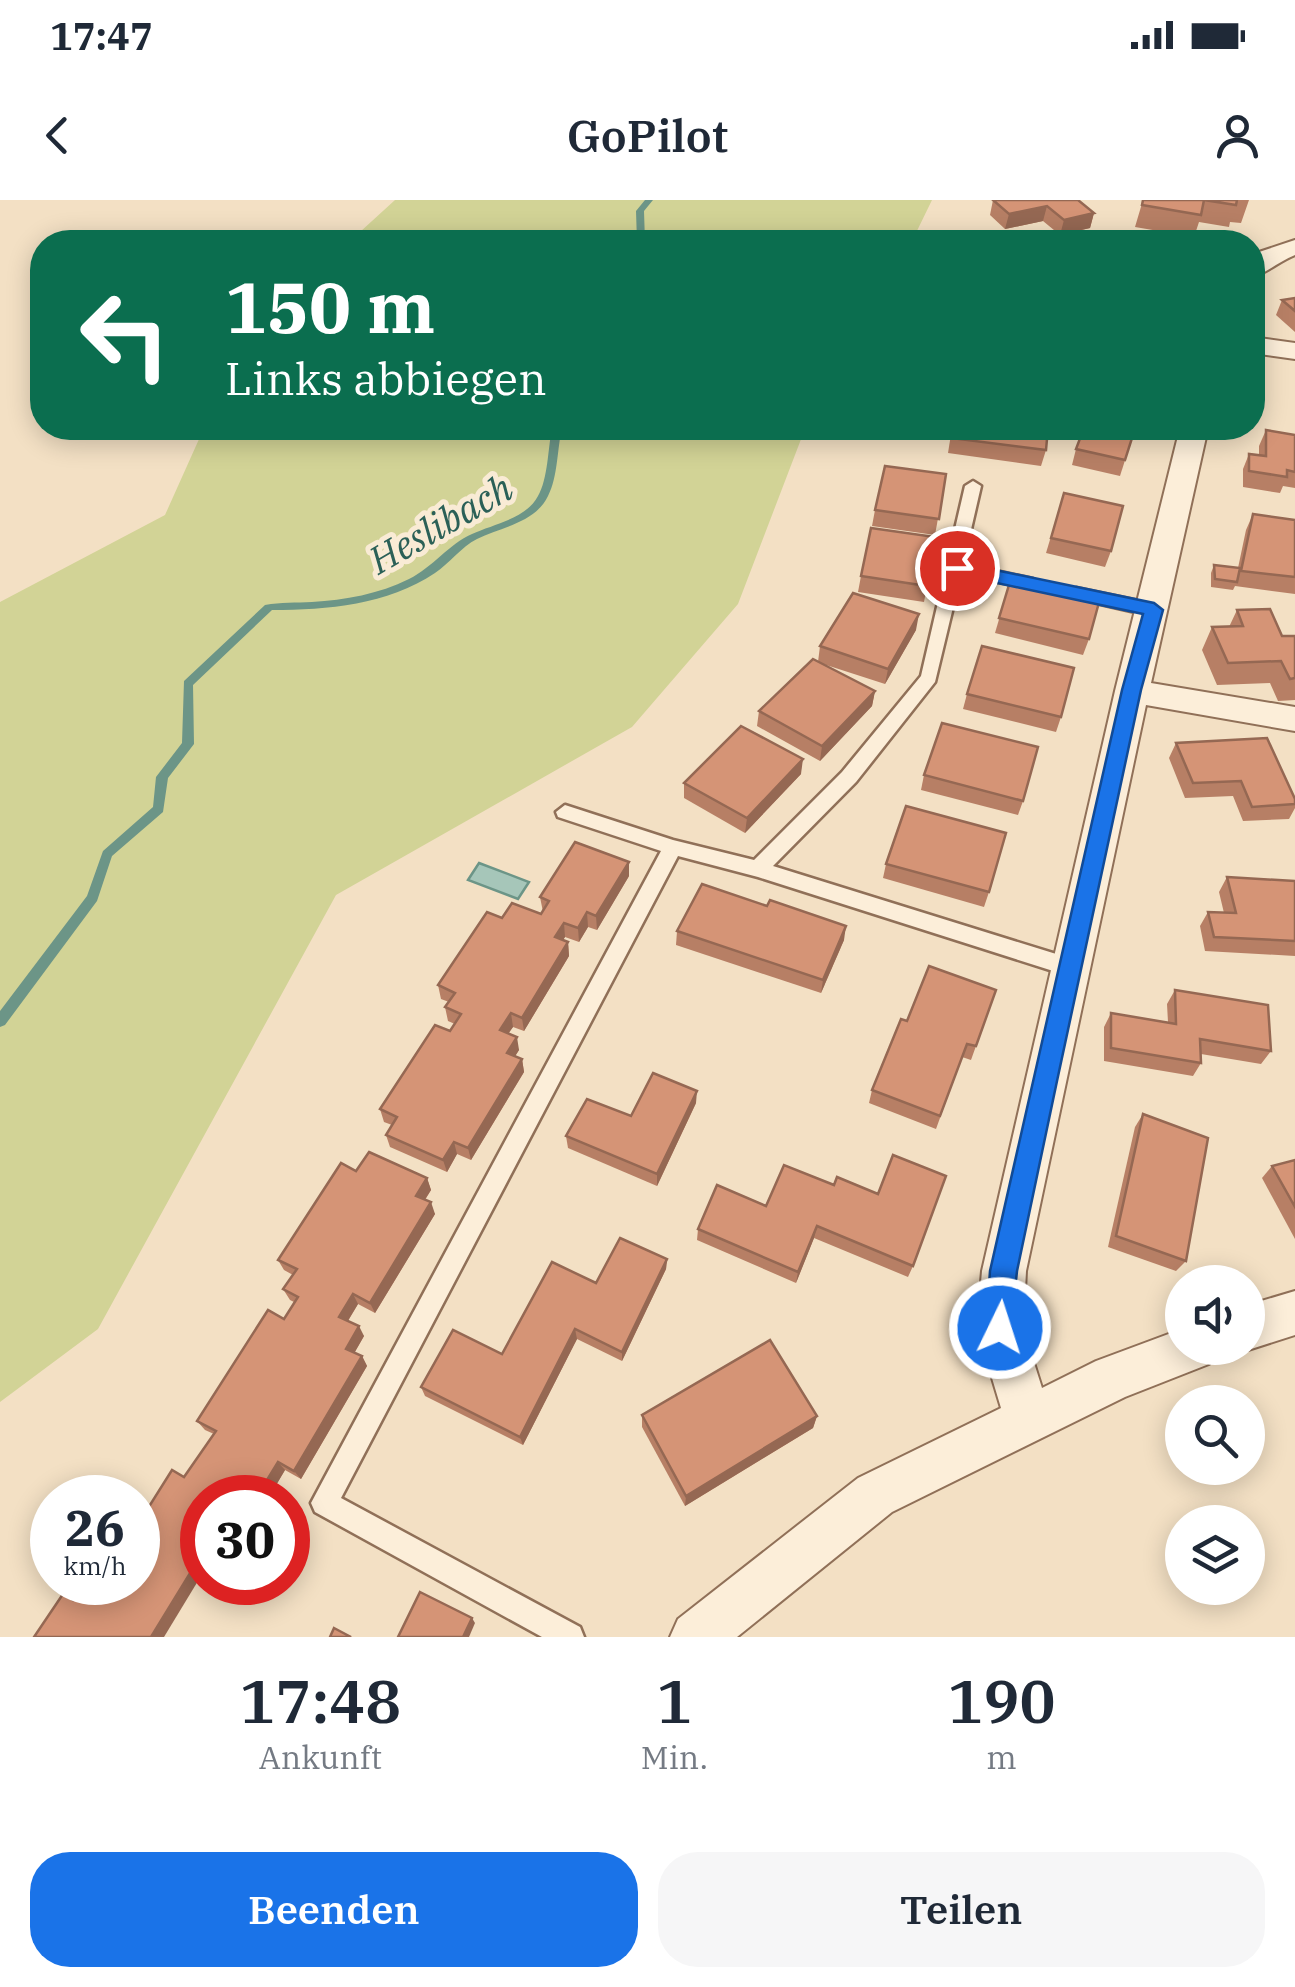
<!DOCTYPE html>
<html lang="de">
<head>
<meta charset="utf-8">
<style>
	:root { --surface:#fff; --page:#f6f6f7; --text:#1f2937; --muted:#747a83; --accent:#1a73e8 }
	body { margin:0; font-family:"IBM Plex Serif",serif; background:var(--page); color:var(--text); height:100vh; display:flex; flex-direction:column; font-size:38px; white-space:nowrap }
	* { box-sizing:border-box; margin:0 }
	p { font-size:32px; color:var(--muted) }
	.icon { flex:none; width:55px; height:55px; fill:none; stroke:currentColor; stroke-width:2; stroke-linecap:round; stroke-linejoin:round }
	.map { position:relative; height:1437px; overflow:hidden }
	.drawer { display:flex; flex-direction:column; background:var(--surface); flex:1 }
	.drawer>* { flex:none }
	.hud { position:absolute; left:30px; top:30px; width:1235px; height:210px; border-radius:40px; box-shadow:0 5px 25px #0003; background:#0b6e4f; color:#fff; overflow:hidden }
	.buttons { position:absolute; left:1165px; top:1065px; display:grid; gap:20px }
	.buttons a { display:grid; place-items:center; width:100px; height:100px; border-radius:50%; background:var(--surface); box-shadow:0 5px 25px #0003; font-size:50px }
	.speed { position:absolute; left:30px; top:1275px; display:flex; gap:20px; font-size:50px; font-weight:700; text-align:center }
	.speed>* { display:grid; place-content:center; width:130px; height:130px; border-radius:50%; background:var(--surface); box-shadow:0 5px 25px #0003; line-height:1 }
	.speed small { font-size:25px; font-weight:400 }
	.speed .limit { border:15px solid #d22; background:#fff; color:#111 }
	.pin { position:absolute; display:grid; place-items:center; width:85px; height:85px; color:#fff; margin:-42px; border:5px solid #fff; border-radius:50%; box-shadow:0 2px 10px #0007 }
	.me { position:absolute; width:110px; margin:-55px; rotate:4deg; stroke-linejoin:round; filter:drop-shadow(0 0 8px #0008) }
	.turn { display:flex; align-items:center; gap:35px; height:210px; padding:0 30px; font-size:45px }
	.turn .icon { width:130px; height:130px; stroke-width:2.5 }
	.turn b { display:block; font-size:70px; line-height:85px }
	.eta { display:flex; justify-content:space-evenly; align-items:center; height:170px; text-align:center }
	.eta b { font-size:60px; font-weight:600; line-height:70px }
	.button { display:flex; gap:20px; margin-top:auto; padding:20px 30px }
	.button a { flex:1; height:115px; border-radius:40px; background:var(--accent); color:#fff; font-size:40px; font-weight:600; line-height:115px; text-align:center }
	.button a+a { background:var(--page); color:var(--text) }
	.status { display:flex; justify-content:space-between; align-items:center; height:70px; padding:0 50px; background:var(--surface); direction:ltr }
	.status svg { height:28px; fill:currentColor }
	header { display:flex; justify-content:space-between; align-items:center; height:130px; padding:0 30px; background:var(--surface); font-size:45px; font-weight:600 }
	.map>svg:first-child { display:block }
</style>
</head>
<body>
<div class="status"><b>17:47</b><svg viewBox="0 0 49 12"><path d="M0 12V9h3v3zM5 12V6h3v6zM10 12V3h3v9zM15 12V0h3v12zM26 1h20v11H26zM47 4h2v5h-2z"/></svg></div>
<header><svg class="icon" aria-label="back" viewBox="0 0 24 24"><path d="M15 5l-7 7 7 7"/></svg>GoPilot<svg class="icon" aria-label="person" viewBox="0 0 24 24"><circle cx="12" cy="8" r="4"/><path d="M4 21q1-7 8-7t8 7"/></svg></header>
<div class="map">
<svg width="1295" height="1437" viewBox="0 0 1295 1437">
	<rect width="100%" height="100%" fill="#f3e0c4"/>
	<!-- green -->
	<g fill="#d2d396">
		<polygon points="395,0 932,0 914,37 847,36 838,42 349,42"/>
		<polygon points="204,228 869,228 863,236 803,234 738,404 632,527 336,695 98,1129 0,1202 0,402 165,315"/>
	</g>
	<!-- water -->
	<polygon fill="#a6c6b9" stroke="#6c9587" stroke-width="2.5" points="479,663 529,682 518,699 468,680"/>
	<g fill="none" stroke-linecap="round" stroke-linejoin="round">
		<!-- stream -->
		<g fill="#6c9587" fill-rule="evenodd">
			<polygon points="645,0 653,0 644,11 645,42 637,42 636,11"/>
			<path d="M552 228H562C557 249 558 277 548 296 535 323 501 327 477 339 461 347 450 363 435 373 387 405 328 410 272 410L193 485 194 544 168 578 163 612 112 656 97 701 5 825 0 827V811L87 696 103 651 153 607 156 577 182 543 184 481 265 405C281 402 296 403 312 402 345 400 379 394 409 379 433 367 449 344 472 334 493 324 526 319 538 296 548 279 548 248 552 228Z"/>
		</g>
		<defs>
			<g id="service">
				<polygon points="973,281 981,286 963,364 1033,379 1041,384 1033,389 961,374 935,482 856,582 773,666 1069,758 1076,761 1079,767 1076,773 1069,776 758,677 678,656 341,1298 580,1427 584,1437 542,1437 315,1312 311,1303 661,651 558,617 556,612 565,605 673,640 754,660 842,572 921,476 965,286"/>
				<polygon points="1076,388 1153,404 1161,410 1153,416 1070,397 1068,393"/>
			</g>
			<g id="minor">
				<path d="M1295 40V55C1279 61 1266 74 1252 77L1256 53Z"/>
				<polygon points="1252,137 1295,143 1295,159 1252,153"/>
				<polygon points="1180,228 1208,228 1151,483 1295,507 1295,531 1146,505 1026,1071 1023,1128 1042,1188 1096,1161 1182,1129 1182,1148 1216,1148 1209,1164 1125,1197 892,1312 737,1437 670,1437 678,1419 858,1278 1001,1208 977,1128 982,1071 1115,491"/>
				<polygon points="1295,1091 1295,1135 1248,1150 1243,1148 1248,1148 1248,1105"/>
			</g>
		</defs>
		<!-- service casing -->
		<use href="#service" stroke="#907058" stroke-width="5"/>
		<!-- minor casing -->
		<use href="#minor" stroke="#907058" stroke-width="4"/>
		<!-- service -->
		<use href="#service" fill="#fceed9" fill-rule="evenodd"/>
		<!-- minor -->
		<use href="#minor" fill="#fceed9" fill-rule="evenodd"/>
	</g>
	<!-- wall -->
	<g fill="#b77f65">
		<polygon points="993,0 1078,0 1094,13 1090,28 1060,35 1043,21 1005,29 990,15"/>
		<polygon points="1143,0 1249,0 1241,23 1230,22 1229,27 1199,22 1194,37 1135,27"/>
		<polygon points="1295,98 1295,132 1276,115 1282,100"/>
		<polygon points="952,228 1046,250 1041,266 948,253"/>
		<polygon points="1266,230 1295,235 1295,288 1283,286 1280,293 1243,287 1243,269 1249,254 1259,255 1259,246"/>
		<polygon points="1133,235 1120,276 1072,265 1076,249"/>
		<polygon points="946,274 935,335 872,326 875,310"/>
		<polygon points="1064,293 1111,351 1105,367 1046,353"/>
		<polygon points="1253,314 1295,320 1295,394 1235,386 1233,390 1211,387 1211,373 1214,365 1238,368 1246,330"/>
		<polygon points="1012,375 1089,439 1083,455 995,433"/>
		<polygon points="861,376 927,386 924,402 858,392"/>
		<polygon points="1237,410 1282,436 1295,436 1295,500 1278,501 1270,483 1217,485 1202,450 1212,427 1229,427"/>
		<polygon points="916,430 885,484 820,463 875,491 872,506 820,561 757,526 759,511 818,462 820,446"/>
		<polygon points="967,494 1061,517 1056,532 963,509"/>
		<polygon points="1176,543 1295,604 1295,608 1289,619 1243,621 1233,596 1185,598 1169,558"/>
		<polygon points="801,574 745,633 684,598 684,583"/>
		<polygon points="924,575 1023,601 1018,615 921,590"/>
		<polygon points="886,664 989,692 984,707 883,678"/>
		<polygon points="629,676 597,730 588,727 579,742 565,737 563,740 568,742 569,756 524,831 513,827 508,833 519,850 515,856 522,859 524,872 471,960 457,954 447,972 390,947 386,935 392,925 384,922 380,909 450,831 455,824 448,821 445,807 449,802 441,799 438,785 502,718 541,714 543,712 540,697"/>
		<polygon points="1227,677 1295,681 1295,756 1205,751 1200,726 1208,712 1224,713 1219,692"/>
		<polygon points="677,731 844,740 821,793 676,745"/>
		<polygon points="996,790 971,860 962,857 936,929 869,903 872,890 907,821"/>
		<polygon points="1175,790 1271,851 1261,864 1201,854 1201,863 1193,876 1104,861 1104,827 1111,813 1168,822 1167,804"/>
		<polygon points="696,903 657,986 568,948 566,936 631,916"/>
		<polygon points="1143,914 1186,1061 1176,1071 1108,1047 1135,927"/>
		<polygon points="1295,960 1295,1039 1262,978 1272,966"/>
		<polygon points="356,971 427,978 431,990 425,1000 435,1014 375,1113 358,1104 348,1121 364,1136 354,1153 362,1156 367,1166 301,1279 285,1270 269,1297 252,1288 202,1298 202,1377 201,1376 34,1437 63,1394 73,1399 138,1382 184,1277 214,1234 205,1230 197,1221 284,1119 294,1102 290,1100 283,1089 293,1075 284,1070 278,1060"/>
		<polygon points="717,985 913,1066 908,1077 814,1038 796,1083 697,1040 698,1029"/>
		<polygon points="667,1059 666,1069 622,1161 577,1139 523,1245 425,1196 421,1187 502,1154 596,1083"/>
		<polygon points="642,1215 817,1216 813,1228 685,1306 642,1227"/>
	</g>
	<!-- shaded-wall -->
	<g fill="#956853">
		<polygon points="1047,6 1043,21 1005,29 1009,14"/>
		<polygon points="1094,13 1090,28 1060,35 1064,20"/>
		<polygon points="919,414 916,430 885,484 888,469"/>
		<polygon points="875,491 872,506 820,561 822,546"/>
		<polygon points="803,559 801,574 745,633 747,618"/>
		<polygon points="629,662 629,676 597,730 596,716"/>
		<polygon points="587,712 588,727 579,742 578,728"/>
		<polygon points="564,723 565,737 556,751 555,737"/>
		<polygon points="846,726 844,740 821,793 823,780"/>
		<polygon points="568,742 569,756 524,831 522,818"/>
		<polygon points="511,813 513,827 502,843 500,830"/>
		<polygon points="517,837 519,850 509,866 507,853"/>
		<polygon points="522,859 524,872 471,960 468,948"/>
		<polygon points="697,891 696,903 657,986 657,974"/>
		<polygon points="454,942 457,954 447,972 443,960"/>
		<polygon points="427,978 431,990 420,1007 416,996"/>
		<polygon points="431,1002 435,1014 375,1113 370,1103"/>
		<polygon points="817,1026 814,1038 796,1083 798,1072"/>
		<polygon points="667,1059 666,1069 622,1161 622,1152"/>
		<polygon points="353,1094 358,1104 344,1127 339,1117"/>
		<polygon points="359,1126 364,1136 351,1159 346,1149"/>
		<polygon points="575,1129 577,1139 523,1245 520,1237"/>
		<polygon points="362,1156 367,1166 301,1279 294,1271"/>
		<polygon points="817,1216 813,1228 685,1306 686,1296"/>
		<polygon points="278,1262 285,1270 269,1297 261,1290"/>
		<polygon points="244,1280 252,1288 246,1298 233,1298"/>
		<polygon points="192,1370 201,1376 164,1437 151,1437"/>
		<polygon points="472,1418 475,1423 469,1437 463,1437"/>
	</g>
	<!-- building -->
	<g fill="#d59476" stroke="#956853" stroke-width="2.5">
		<polygon points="993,0 1078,0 1094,13 1064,20 1047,6 1009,14"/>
		<polygon points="1143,0 1237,0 1236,5 1204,0 1201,15 1142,5"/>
		<polygon points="1295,98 1295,111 1282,100"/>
		<polygon points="953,228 1048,228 1046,250 951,238"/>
		<polygon points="1084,228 1098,228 1133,235 1125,260 1076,249"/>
		<polygon points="1266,230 1295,235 1295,272 1287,270 1287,277 1249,271 1249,254 1266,256"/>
		<polygon points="885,266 946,274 939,319 875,310"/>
		<polygon points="1064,293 1123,306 1111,351 1051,338"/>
		<polygon points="1253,314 1295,320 1295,377 1241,371"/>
		<polygon points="871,328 935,337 927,386 861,376"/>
		<polygon points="1214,365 1240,368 1237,382 1215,379"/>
		<polygon points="1012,375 1101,395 1089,439 999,418"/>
		<polygon points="853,393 919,414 888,469 820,446"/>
		<polygon points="1270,409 1282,436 1295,436 1295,478 1290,479 1281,461 1228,463 1212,427 1243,426 1237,410"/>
		<polygon points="982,446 1074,468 1061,517 967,494"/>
		<polygon points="813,459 875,491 822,546 759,511"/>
		<polygon points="942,523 1038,547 1023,601 924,575"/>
		<polygon points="741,526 803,559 747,618 684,583"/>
		<polygon points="1267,538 1295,599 1295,604 1252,607 1241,581 1193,583 1176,543"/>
		<polygon points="906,606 1006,633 989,692 886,664"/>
		<polygon points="575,642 629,662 596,716 587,712 578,728 564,723 555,737 568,742 522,818 511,813 500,830 517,837 507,853 522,859 468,948 454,942 443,960 386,935 397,917 380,909 435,825 450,831 461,814 445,807 455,793 438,785 487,712 502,718 512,703 541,714 549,701 540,697"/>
		<polygon points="1227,677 1295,681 1295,741 1214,737 1208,712 1236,713"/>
		<polygon points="702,684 767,706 770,700 846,726 823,780 677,731"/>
		<polygon points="929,766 996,790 976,846 967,844 940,916 872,890 901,819 907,821"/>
		<polygon points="1175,790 1268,805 1271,851 1200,839 1201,863 1111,848 1111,813 1176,824"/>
		<polygon points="653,873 697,891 657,974 566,936 587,899 631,916"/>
		<polygon points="1143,914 1208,938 1186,1061 1116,1036"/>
		<polygon points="369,952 427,978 416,996 431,1002 370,1103 353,1094 339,1117 359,1126 346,1149 362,1156 294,1271 278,1262 261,1290 244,1280 233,1298 202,1298 202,1373 201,1375 192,1370 151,1437 34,1437 63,1394 73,1400 84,1382 138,1382 138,1324 172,1270 184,1277 216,1231 197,1221 268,1110 284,1119 298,1097 283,1089 297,1069 278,1060 341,963 356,971"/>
		<polygon points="893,955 946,976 913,1066 817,1026 798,1072 698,1029 717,985 766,1006 784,965 834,985 837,977 878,994"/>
		<polygon points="1295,960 1295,1007 1272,966"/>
		<polygon points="620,1038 667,1059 622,1152 575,1129 520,1237 421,1187 453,1130 502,1154 552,1062 596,1083"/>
		<polygon points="770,1140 817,1216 686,1296 642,1215"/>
		<polygon points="420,1392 472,1418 463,1437 398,1437"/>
		<polygon points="334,1428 351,1437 330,1437"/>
	</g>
	<!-- route -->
	<polygon fill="#1a73e8" stroke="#114b97" stroke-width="2.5" points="957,362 1154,403 1163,410 1141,490 1057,881 1017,1071 1010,1138 1000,1142 990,1138 986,1128 990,1071 1122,490 1143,414 950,373 948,368"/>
	<g text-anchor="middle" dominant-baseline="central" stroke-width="10" stroke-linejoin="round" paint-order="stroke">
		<!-- water labels -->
		<g font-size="38" font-style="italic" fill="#2b6057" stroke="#f9ebd5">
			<text transform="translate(440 323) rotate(-30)">Heslibach</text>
		</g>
	</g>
</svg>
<div class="buttons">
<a><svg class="icon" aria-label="sound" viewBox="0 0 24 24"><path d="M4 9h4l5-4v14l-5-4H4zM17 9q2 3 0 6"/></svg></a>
<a><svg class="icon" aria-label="search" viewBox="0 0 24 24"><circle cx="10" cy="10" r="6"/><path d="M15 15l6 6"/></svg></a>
<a><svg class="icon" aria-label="layers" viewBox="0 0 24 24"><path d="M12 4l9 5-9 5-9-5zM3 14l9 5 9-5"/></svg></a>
</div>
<div class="speed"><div>26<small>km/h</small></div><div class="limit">30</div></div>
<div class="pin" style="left:957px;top:368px;background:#d93025"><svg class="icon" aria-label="arrive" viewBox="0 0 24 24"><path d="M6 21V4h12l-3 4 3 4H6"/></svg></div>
<svg class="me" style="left:1000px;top:1128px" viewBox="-20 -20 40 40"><circle r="17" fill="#1a73e8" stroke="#fff" stroke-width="3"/><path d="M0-11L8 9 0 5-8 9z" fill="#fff"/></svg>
<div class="hud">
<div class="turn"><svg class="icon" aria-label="left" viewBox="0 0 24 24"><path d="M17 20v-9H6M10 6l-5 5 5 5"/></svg><div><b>150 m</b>Links abbiegen</div></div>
</div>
</div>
<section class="drawer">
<div class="eta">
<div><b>17:48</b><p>Ankunft</p></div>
<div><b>1</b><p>Min.</p></div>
<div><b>190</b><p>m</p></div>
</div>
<div class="button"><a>Beenden</a><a>Teilen</a></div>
</section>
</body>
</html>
